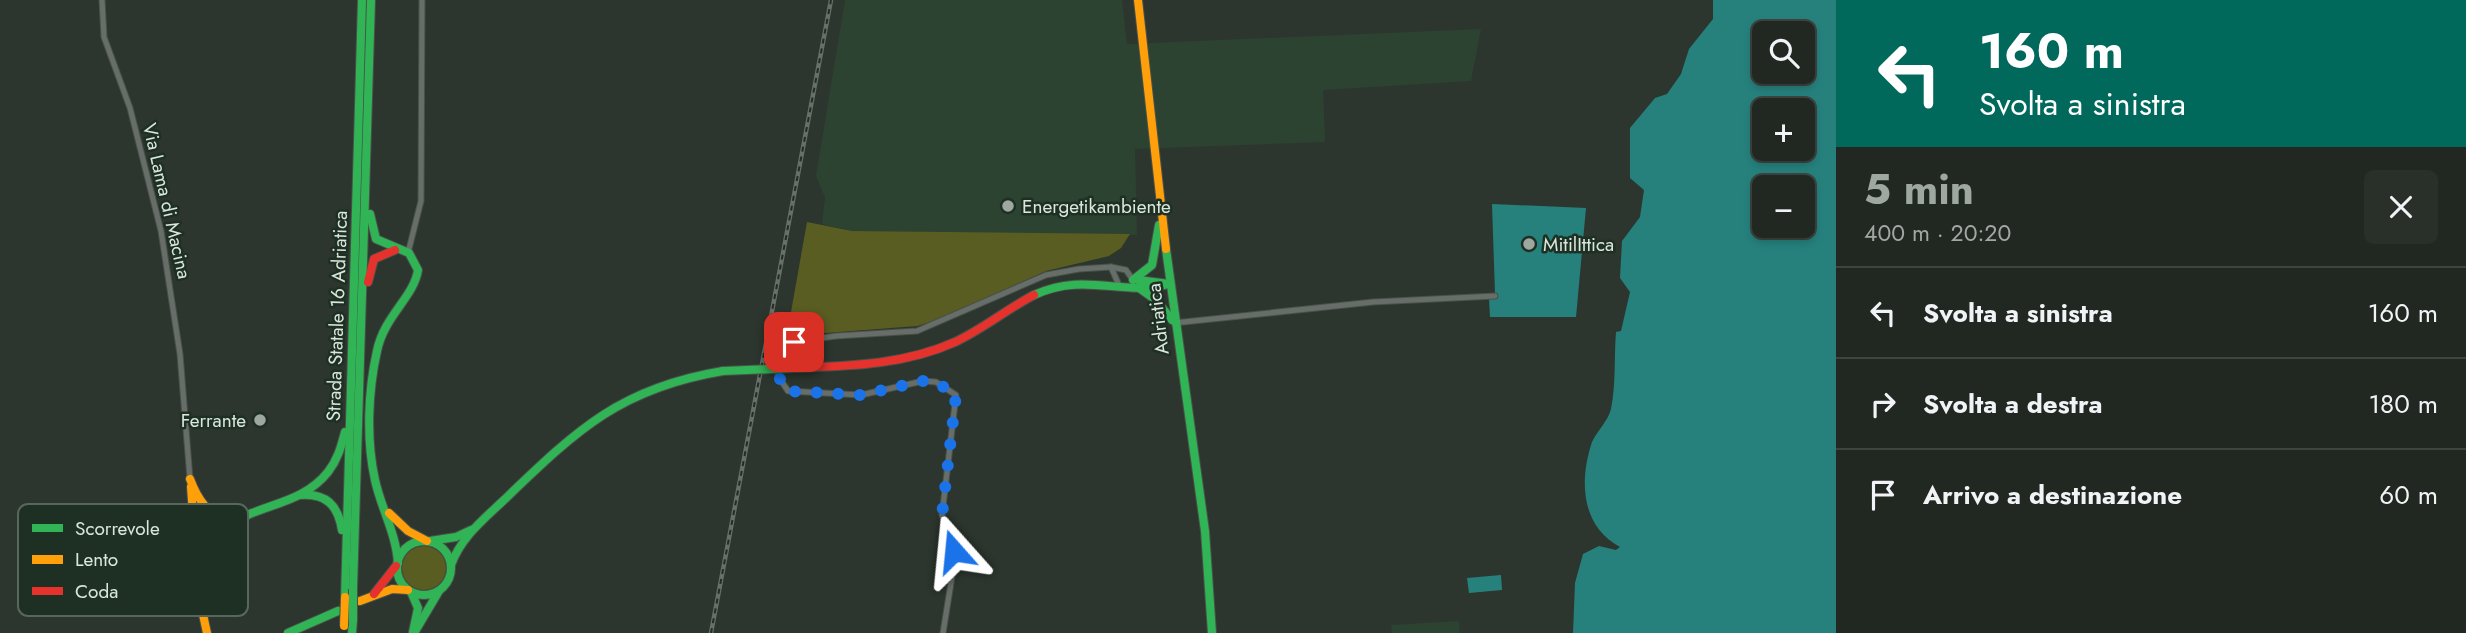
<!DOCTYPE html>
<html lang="it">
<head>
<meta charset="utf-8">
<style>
	:root { --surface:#212822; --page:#29302a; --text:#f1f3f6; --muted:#a2a6a5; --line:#3e4440; --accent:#9ea8a0 }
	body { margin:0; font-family:Jost,sans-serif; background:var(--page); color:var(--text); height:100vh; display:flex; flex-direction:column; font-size:26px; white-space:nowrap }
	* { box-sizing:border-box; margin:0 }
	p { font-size:23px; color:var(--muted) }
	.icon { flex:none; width:38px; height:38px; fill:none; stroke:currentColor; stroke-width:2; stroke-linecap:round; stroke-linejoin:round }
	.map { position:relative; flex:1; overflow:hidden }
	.sheet { display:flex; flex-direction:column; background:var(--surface); width:630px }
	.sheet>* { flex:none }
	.top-card { background:#00695c; color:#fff; overflow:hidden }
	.controls { position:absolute; left:1752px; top:21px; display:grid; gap:14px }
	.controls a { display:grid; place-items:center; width:63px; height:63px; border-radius:10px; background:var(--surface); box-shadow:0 4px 10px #0003,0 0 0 2px var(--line); font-size:35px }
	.pin { position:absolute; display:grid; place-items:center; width:60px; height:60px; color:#fff; margin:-30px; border-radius:14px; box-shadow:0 4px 10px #0006 }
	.me { position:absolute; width:77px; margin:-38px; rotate:342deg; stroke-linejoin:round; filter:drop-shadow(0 0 5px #0008) }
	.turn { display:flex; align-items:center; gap:24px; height:147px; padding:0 28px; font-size:32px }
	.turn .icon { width:91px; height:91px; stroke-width:2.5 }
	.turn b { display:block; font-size:49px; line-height:60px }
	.round { display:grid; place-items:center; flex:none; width:74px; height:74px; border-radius:10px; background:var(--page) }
	.overview { display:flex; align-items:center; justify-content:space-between; height:119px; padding:0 28px }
	h1 { font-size:42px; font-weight:700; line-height:52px; color:var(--accent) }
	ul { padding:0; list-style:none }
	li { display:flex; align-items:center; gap:21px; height:91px; padding:0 28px; border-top:2px solid var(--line) }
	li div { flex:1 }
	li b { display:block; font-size:26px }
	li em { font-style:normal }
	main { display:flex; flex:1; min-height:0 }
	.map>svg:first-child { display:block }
</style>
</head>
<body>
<main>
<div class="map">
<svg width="1836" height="633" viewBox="0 0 1836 633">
	<rect width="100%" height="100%" fill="#2c362e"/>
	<!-- built -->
	<g fill="#2c4331">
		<polygon points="845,0 1122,0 1127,44 1481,29 1471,81 1323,90 1325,142 1135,149 1137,235 852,231 822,224 825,198 816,176"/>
		<polygon points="1459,621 1460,633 1392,633 1391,625"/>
	</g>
	<!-- green -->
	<g fill="#595d22">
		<polygon points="807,222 852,231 1130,234 1121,248 1109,256 1046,271 938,320 917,326 800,335 786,340"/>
		<circle cx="424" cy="568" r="22"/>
	</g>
	<!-- water -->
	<g fill="#26817d" fill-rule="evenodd">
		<path d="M1713 0H1836V633H1573L1575 583 1583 554 1599 546 1616 550 1620 547C1581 526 1579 481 1592 442 1597 431 1608 421 1611 409 1616 385 1614 357 1616 332L1621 331 1630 292 1620 278 1622 241 1640 217 1644 190 1630 178V128L1655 98 1667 94 1681 74 1689 49 1713 19ZM1802 33V72H1764V33ZM1802 110V149H1764V110ZM1802 187V226H1764V187Z"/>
		<polygon points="1492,204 1586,208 1576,317 1490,317 1489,299 1494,299 1495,293"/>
		<polygon points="1501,575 1502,590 1469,593 1467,578"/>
	</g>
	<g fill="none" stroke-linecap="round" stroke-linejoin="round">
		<defs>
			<g id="street">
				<polyline points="102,0 104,37 130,108 161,231 180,354 190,479"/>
				<polyline points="408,253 421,201 422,0"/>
				<polyline points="1111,267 1118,283"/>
				<polyline points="1174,323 1373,302 1495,296"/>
				<polyline points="943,633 954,564 954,551 942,515 956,395 936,382 923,381 861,395 788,391 778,376 783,351 794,342 836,336 917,331 1046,275 1079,269 1111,267 1126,270 1133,280"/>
			</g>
			<g id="fast">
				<path d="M370 214 376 239 409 253 418 270C414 297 384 316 377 351 368 391 366 440 375 480 381 508 396 533 398 563"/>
				<polyline points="1166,249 1205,531 1212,633"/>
				<polyline points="1133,280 1152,265 1159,225"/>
				<polyline points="1138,280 1169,284"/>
				<polyline points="1139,288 1156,300 1172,320"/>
				<path d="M1034 295C1086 271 1122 297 1169 284"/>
				<path d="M300 495C326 493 338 505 342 530"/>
				<polyline points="194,532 227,521"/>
				<polyline points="430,541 456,537 471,530"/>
				<circle cx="424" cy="568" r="27"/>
				<path d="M451 565C461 537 484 519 505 499 577 430 620 388 723 371"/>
				<path d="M198 583C216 491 287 523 328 472 338 459 341 447 345 432"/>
				<polyline points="353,589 371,0"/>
				<polyline points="411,592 418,608 413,632"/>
				<polyline points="345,597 362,0"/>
				<polyline points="288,633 338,611"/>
				<polyline points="352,633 353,620"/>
				<polyline points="414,633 439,591"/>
			</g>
			<g id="slow">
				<polyline points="1138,0 1166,249"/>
				<path d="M190 479C198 500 208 516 231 520"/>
				<polyline points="191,487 199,596 207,633"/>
				<polyline points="389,513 408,531 427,541"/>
				<polyline points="360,601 392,589 408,590"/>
			</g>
			<g id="jam">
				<polyline points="368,282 374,259 395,250"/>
				<path d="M795 368C849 366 904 365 955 342 983 329 1007 309 1034 295"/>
				<polyline points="374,594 396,566"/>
			</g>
		</defs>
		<!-- street casing -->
		<use href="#street" stroke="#49514a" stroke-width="7"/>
		<!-- fast casing -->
		<use href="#fast" stroke="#49514a" stroke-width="10"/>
		<!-- slow casing -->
		<use href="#slow" stroke="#49514a" stroke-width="10"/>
		<!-- jam casing -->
		<use href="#jam" stroke="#49514a" stroke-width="10"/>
		<!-- street -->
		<use href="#street" stroke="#676e69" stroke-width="5"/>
		<!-- fast -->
		<use href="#fast" stroke="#30b455" stroke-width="8"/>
		<!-- slow -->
		<use href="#slow" stroke="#ff9f0a" stroke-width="8"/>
		<!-- jam -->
		<use href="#jam" stroke="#e5322d" stroke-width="8"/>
		<defs>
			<polyline id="rail" points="711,633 831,0"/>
		</defs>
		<!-- rail casing -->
		<use href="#rail" stroke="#686f6a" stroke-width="4.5"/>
		<!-- rail -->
		<use href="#rail" stroke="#1e3023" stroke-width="2" stroke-dasharray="5" stroke-linecap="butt"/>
		<defs>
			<g id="fast-bridge">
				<polyline points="723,371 795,368"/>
				<polyline points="353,589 353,620"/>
			</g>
			<polyline id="slow-bridge" points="344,626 345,597"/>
		</defs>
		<!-- fast-bridge casing -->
		<use href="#fast-bridge" stroke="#49514a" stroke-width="10" stroke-linecap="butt"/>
		<!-- slow-bridge casing -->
		<use href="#slow-bridge" stroke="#49514a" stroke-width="10" stroke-linecap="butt"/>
		<!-- fast-bridge -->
		<use href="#fast-bridge" stroke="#30b455" stroke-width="8"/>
		<!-- slow-bridge -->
		<use href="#slow-bridge" stroke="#ff9f0a" stroke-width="8"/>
	</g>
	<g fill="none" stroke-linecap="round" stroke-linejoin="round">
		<!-- route -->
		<polyline stroke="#1a73e8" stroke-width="12" stroke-dasharray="0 21.6" points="794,342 783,351 778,376 788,391 861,395 923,381 936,382 956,395 942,515 954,551"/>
	</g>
	<!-- markers -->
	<g fill="#9ea8a0" stroke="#1e3023" stroke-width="2.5">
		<circle cx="1008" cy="206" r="7"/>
		<circle cx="1529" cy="244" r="7"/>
		<circle cx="260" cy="420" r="7"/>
	</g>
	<g text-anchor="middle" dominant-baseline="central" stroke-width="5" stroke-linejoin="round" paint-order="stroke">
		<!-- street labels -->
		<g font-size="19" fill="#dbe6dd" stroke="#1e3023">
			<text transform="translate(167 201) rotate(77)">Via Lama di Macina</text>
			<text transform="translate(337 316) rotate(-88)">Strada Statale 16 Adriatica</text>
			<text transform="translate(1158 319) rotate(-97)">Adriatica</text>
		</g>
		<!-- poi labels -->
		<g font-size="19" fill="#dbe6dd" stroke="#1e3023" text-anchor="start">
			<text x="1022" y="206">Energetikambiente</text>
			<text x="1543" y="244">MitilIttica</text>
			<text x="246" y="420" text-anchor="end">Ferrante</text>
		</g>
	</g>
	<!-- legend -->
	<rect x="18" y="504" width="230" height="112" rx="10" fill="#1e3023" stroke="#57675b" stroke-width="2"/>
	<rect x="32" y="524" width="31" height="8" fill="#30b455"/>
	<rect x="32" y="555" width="31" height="9" fill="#ff9f0a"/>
	<rect x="32" y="587" width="31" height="8" fill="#e5322d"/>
	<g font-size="19" fill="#dbe6dd">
		<text x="75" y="535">Scorrevole</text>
		<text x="75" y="566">Lento</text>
		<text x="75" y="598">Coda</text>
	</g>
</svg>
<div class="controls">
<a><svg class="icon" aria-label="search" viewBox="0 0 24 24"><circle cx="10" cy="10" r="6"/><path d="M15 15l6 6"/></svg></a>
<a>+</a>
<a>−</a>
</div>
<div class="pin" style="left:794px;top:342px;background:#d93025"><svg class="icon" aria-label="arrive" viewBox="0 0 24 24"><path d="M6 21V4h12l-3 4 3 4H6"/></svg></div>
<svg class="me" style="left:954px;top:551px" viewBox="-20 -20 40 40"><path d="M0-17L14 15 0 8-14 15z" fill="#1a73e8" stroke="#fff" stroke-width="4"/></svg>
</div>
<section class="sheet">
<div class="top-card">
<div class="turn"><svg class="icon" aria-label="left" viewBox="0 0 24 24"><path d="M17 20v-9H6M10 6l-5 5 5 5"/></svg><div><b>160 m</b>Svolta a sinistra</div></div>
</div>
<div class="overview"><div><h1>5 min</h1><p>400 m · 20:20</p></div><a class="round"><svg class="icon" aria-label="close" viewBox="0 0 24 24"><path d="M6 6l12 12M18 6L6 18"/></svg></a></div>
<ul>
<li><svg class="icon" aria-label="left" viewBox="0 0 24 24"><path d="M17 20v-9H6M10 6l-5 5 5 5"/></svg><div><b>Svolta a sinistra</b></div><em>160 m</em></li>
<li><svg class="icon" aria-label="right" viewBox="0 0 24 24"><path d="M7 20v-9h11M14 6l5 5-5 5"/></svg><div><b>Svolta a destra</b></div><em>180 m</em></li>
<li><svg class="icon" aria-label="arrive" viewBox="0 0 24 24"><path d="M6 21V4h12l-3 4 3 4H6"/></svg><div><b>Arrivo a destinazione</b></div><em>60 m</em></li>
</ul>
</section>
</main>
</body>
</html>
